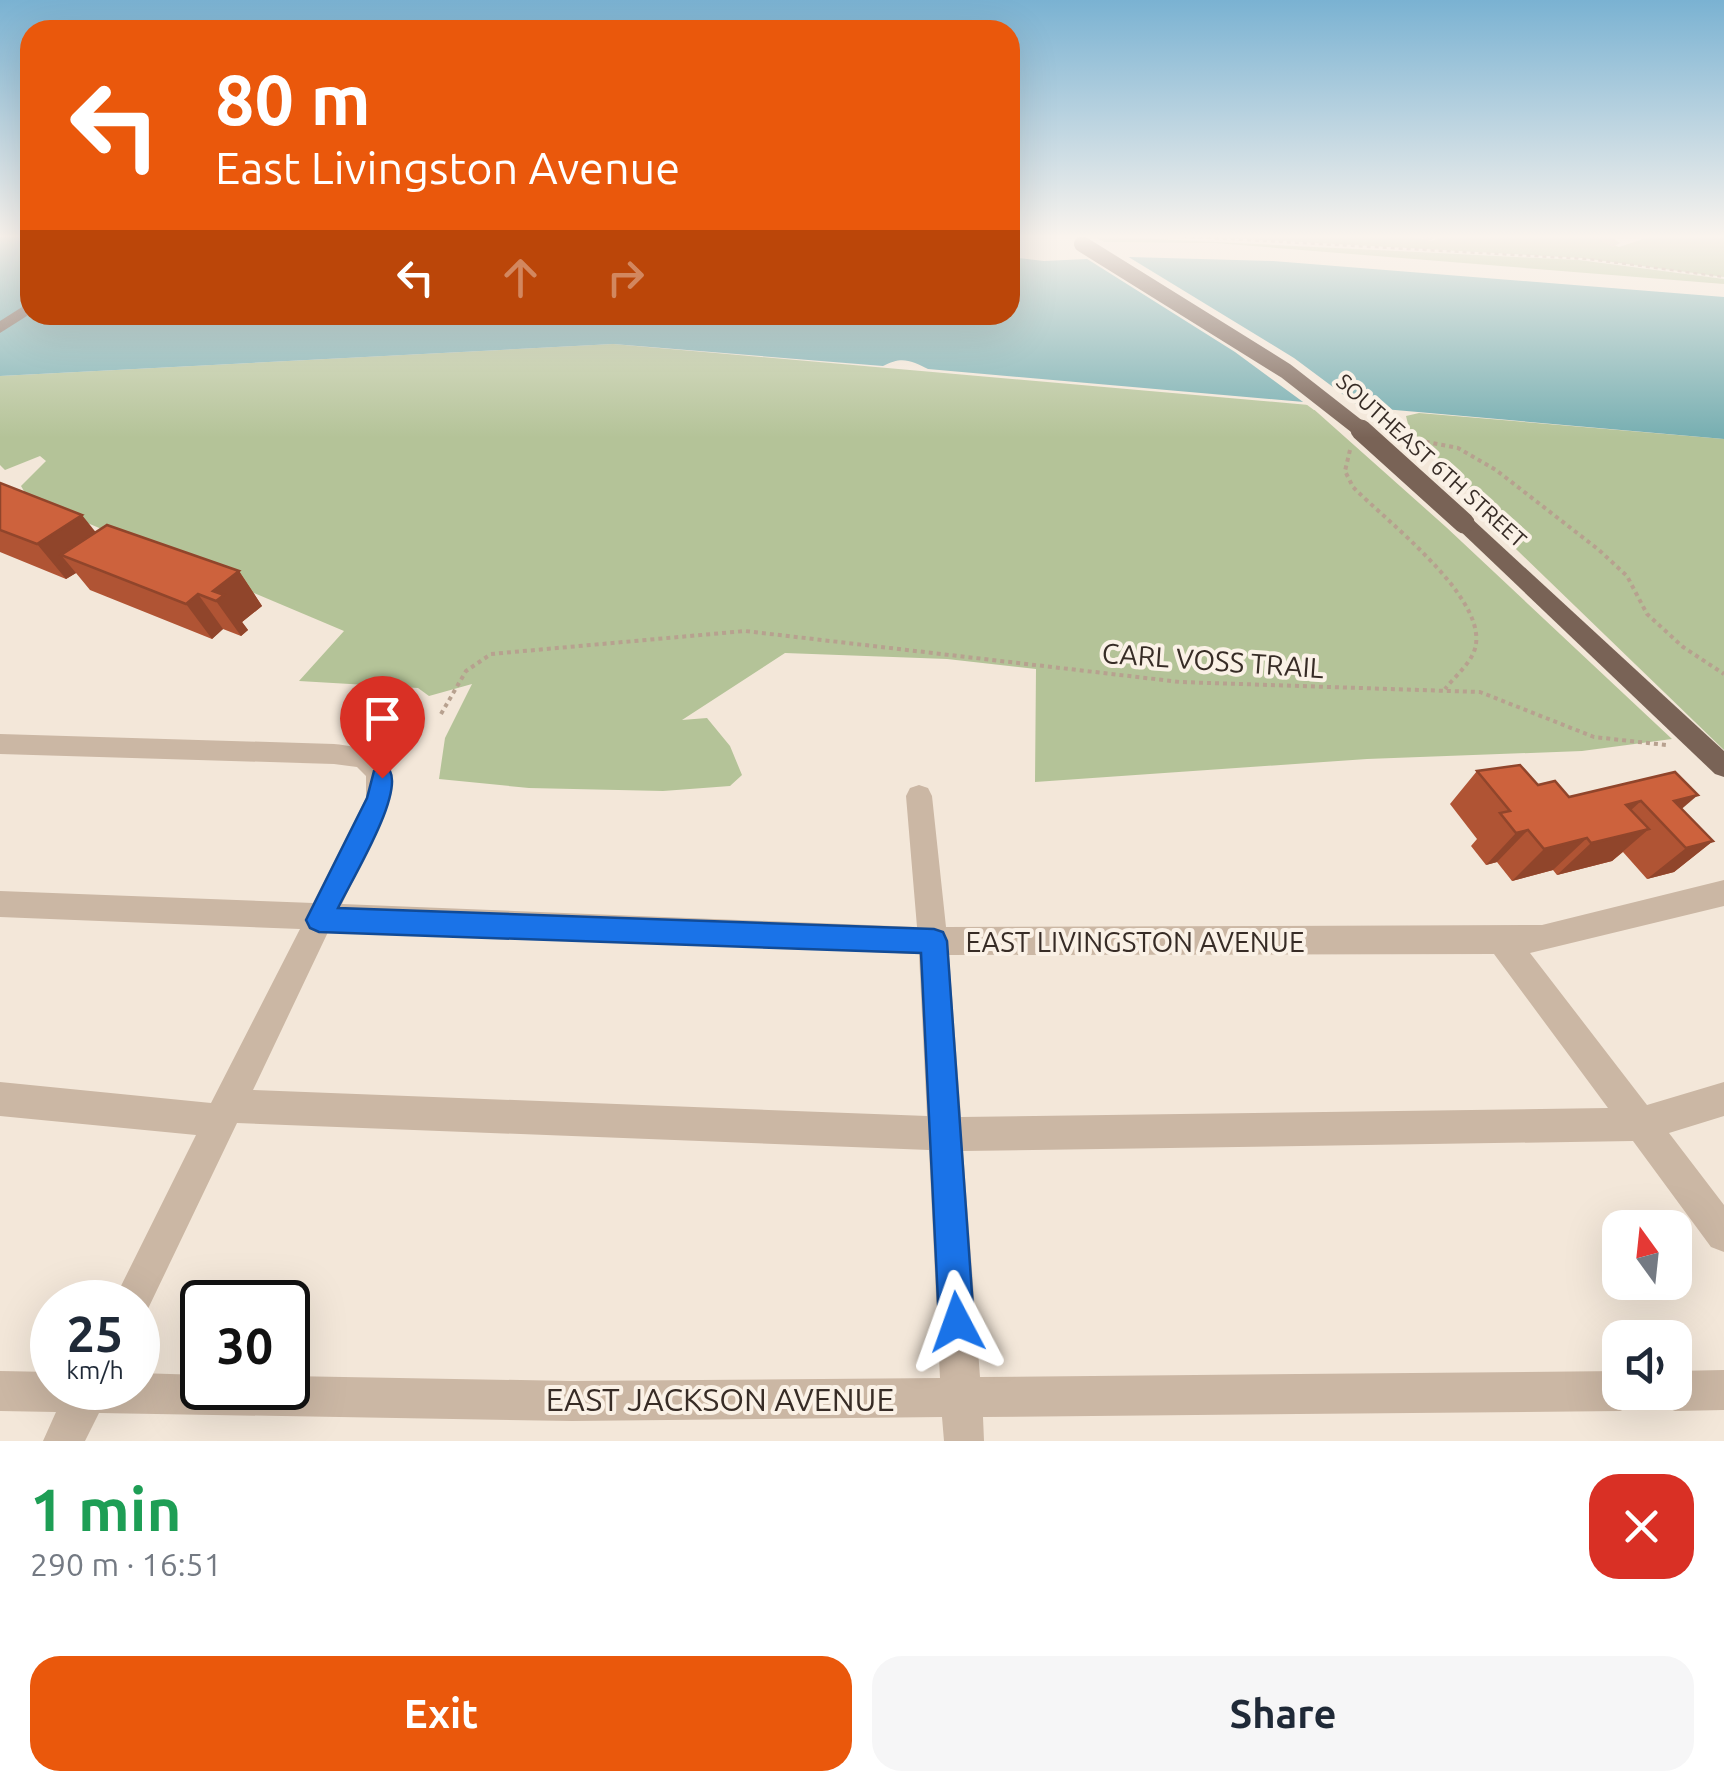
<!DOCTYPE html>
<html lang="en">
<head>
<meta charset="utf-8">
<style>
	:root { --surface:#fff; --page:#f6f6f7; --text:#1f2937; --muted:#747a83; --accent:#ea580c }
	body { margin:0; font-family:Ubuntu,sans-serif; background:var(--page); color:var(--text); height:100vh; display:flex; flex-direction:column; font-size:38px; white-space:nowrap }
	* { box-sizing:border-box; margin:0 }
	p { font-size:32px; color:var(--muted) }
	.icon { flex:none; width:55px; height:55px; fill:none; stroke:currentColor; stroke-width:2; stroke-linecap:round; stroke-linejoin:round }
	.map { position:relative; height:1441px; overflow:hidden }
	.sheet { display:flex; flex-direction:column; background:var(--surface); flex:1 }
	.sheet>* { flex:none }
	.hud { position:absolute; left:20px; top:20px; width:1000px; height:305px; border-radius:30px; box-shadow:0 10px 40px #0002; background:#ea580c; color:#fff; overflow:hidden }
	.needle { width:65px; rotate:345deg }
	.buttons { position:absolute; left:1602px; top:1210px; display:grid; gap:20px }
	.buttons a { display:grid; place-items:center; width:90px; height:90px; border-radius:20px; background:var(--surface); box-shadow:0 10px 40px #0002; font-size:50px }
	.speed { position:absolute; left:30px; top:1280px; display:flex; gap:20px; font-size:50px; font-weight:700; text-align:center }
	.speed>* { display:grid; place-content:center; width:130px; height:130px; border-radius:50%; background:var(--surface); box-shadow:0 10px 40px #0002; line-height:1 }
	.speed small { font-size:25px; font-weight:400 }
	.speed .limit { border:5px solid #111; border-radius:15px; background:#fff; color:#111 }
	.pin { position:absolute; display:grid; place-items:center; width:85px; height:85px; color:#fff; margin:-102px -42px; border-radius:50% 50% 50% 0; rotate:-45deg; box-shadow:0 0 10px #0007 }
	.pin .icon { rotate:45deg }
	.me { position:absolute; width:110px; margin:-55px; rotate:356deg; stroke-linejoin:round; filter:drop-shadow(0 0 8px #0008) }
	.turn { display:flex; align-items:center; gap:35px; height:210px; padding:0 30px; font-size:45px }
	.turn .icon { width:130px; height:130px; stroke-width:2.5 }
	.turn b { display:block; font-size:70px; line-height:85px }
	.lanes { display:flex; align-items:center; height:95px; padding:0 30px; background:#0003; justify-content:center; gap:50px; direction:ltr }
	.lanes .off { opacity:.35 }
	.round { display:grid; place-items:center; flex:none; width:105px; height:105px; border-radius:30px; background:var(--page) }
	.summary { display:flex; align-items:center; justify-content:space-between; height:170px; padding:0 30px }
	h1 { font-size:60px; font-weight:700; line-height:75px; color:#1e9e55 }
	.button { display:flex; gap:20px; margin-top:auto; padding:20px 30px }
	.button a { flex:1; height:115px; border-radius:30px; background:var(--accent); color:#fff; font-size:40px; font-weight:700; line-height:115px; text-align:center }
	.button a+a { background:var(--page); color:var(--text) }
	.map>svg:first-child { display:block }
</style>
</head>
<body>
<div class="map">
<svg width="1724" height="1441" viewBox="0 0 1724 1441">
	<rect width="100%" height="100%" fill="#f3e7d9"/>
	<!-- green -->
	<g fill="#b4c398">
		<polygon points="1094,236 1579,260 1724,279 1724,284 1215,243 1104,242"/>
		<polygon points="1194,236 1409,236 1431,241 1447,236 1591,236 1619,247 1652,236 1724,236 1724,277 1582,258"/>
		<polygon points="613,344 1309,405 1446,527 1672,739 1582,751 1367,759 1035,782 1036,669 947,659 785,653 682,720 707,718 730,746 742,775 730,786 663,791 529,788 439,779 445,738 472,684 429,696 418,688 299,681 344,631 28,498 21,486 46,461 40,456 5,470 0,465 0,376"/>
		<polygon points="1419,413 1724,439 1724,750 1485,519 1493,517 1409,428 1406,416"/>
	</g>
	<!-- water -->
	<path fill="#76aeb1" d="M0 236H30V315H1010V257L1044 261 1129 257 1273 261 1724 297V439L928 369C911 360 901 356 883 366L613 344 0 376Z"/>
	<!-- pier -->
	<polygon fill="#f3e7d9" points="1122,253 1294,358 1368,413 1314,410 1235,352 1084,257"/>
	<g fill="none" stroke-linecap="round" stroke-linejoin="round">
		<!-- path-far1 -->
		<polyline stroke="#b7a18f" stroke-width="2.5" stroke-dasharray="4 4" stroke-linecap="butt" points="1175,236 1588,259 1724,277"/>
		<!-- path -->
		<g stroke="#b7a18f" stroke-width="4" stroke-dasharray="4 4" stroke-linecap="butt">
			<polyline points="1402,437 1458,448 1496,470 1599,550 1627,576 1647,614 1683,647 1724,674"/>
			<path d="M1350 450 1345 471 1353 487C1386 521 1483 594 1476 644 1474 661 1455 676 1445 689"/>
			<polyline points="441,714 466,671 491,654 745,631 1180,682 1480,692 1594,737 1666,745"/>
		</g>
		<!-- minor -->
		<g fill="#cbb7a4" fill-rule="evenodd">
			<polygon points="1421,236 1438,236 1427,242"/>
			<polygon points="1590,236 1610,236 1620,243 1613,247"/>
			<path d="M0 734 334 744C404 751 402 779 375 833 364 857 353 881 342 904L917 927 906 796 910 788 919 785 928 788 932 796 946 927 1542 925 1724 880V906L1530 953 1647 1105 1724 1082V1116L1669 1133 1724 1205V1252L1711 1247 1633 1141 963 1151 980 1377 1620 1371V1392H1639L1634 1405 1620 1411 983 1417 984 1441H944L942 1417 572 1421 99 1413 85 1441H43L56 1412 0 1411V1371L52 1372V1388H138V1373L202 1375V1388H288V1376L572 1381 940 1378 929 1150 237 1123 145 1315 138 1319V1302H113L196 1135 0 1116V1082L211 1103 300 929 0 917V891L313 903 366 798V776L357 767 334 764 0 754ZM329 930 919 954 927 1116 253 1090ZM1494 954 1608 1108 961 1117 949 955Z"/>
			<polygon points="1724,1370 1724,1410 1675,1411 1661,1405 1656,1392 1675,1392 1675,1371"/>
		</g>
		<!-- major -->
		<g fill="#796356" fill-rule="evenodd">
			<polygon points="30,302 30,314 0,333 0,321"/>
			<polygon points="1464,516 1471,518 1724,751 1724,777 1715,774 1457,528 1454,523"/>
		</g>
		<!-- major-bridge-far1 -->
		<polyline stroke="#796356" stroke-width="16" points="1082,244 1286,371 1364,432"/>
		<!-- major-bridge -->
		<polyline stroke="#796356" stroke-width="21" points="1361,430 1464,523"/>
	</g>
	<!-- wall -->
	<g fill="#b05434">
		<polygon points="0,483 96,532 239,571 262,606 242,622 248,630 241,636 223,629 212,639 90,590 76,573 66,579 0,552"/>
		<polygon points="1477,771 1538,785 1569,797 1675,772 1682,809 1713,841 1674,872 1647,879 1623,852 1612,861 1557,875 1553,870 1512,881 1497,862 1486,865 1471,846 1477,839 1450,804"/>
	</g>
	<!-- shaded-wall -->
	<g fill="#90452b">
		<polygon points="82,515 110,550 61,555 76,573 66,579 37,544"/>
		<polygon points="239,571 262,606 242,622 248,630 241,636 216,601 213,591"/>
		<polygon points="198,594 223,629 212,639 186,604"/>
		<polygon points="1698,795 1664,824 1674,801"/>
		<polygon points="1641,801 1606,833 1626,805"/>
		<polygon points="1649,829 1612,861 1557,875 1591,843"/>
		<polygon points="1528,830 1497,862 1486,865 1516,833"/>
		<polygon points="1587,838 1553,870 1512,881 1544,849"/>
		<polygon points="1713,841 1674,872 1647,879 1686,848"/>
	</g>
	<!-- building -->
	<g fill="#cd623d" stroke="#90452b" stroke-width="2.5">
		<polygon points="0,483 82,515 37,544 0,530"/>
		<polygon points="107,525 239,571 213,591 224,595 216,601 198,594 186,604 61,555"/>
		<polygon points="1520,765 1538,785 1555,781 1569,797 1675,772 1698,795 1674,801 1713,841 1686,848 1641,801 1626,805 1649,829 1591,843 1587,838 1544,849 1528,830 1516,833 1500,813 1510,811 1477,771"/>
	</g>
	<!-- sky -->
	<linearGradient id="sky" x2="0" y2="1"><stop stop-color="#7ab2d2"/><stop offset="0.54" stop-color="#faf4ee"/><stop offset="1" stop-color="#faf4ee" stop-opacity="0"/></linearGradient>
	<rect width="1724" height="438" fill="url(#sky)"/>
	<!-- route -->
	<path fill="#1a73e8" stroke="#114b97" stroke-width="2.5" d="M382 768 390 771C403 796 351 881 338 908L934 929 943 932 947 941 974 1322 969 1335 957 1340 944 1335 939 1322 921 953 319 932 310 928 306 920 367 798 374 771Z"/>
	<g text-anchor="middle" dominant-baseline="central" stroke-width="8" stroke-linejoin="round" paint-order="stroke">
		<!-- far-street labels -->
		<g font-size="22" fill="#372c26" stroke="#faf1e6">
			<text transform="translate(1432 460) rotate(42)">SOUTHEAST 6TH STREET</text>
		</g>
		<!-- street labels -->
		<g font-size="28" fill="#372c26" stroke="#faf1e6">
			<text transform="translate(1213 660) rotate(4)">CARL VOSS TRAIL</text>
			<text x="1135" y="941">EAST LIVINGSTON AVENUE</text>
		</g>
		<!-- near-street labels -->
		<g font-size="32" fill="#372c26" stroke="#faf1e6">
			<text x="720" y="1399">EAST JACKSON AVENUE</text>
		</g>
	</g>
</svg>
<div class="buttons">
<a><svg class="needle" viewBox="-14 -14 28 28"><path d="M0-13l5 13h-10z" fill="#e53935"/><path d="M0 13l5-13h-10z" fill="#747a83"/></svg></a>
<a><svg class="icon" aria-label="sound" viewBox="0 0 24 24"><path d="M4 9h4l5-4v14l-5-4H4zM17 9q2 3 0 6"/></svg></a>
</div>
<div class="speed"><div>25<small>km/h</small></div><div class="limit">30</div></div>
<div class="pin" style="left:382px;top:778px;background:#d93025"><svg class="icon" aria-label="arrive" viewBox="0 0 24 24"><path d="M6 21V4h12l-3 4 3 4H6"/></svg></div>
<svg class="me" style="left:957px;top:1322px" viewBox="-20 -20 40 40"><path d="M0-17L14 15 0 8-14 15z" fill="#1a73e8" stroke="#fff" stroke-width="4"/></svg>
<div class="hud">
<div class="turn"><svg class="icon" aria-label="left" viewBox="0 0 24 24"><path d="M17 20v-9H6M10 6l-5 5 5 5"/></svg><div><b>80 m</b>East Livingston Avenue</div></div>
<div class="lanes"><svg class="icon" aria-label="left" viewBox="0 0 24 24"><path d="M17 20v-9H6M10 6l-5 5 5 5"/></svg><svg class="icon off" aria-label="ahead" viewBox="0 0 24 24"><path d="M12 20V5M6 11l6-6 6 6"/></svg><svg class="icon off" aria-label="right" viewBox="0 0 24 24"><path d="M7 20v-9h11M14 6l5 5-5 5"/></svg></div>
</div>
</div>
<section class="sheet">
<div class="summary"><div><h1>1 min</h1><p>290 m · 16:51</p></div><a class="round" style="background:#d93025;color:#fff"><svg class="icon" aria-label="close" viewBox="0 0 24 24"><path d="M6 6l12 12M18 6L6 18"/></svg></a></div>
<div class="button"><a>Exit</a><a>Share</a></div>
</section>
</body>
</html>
